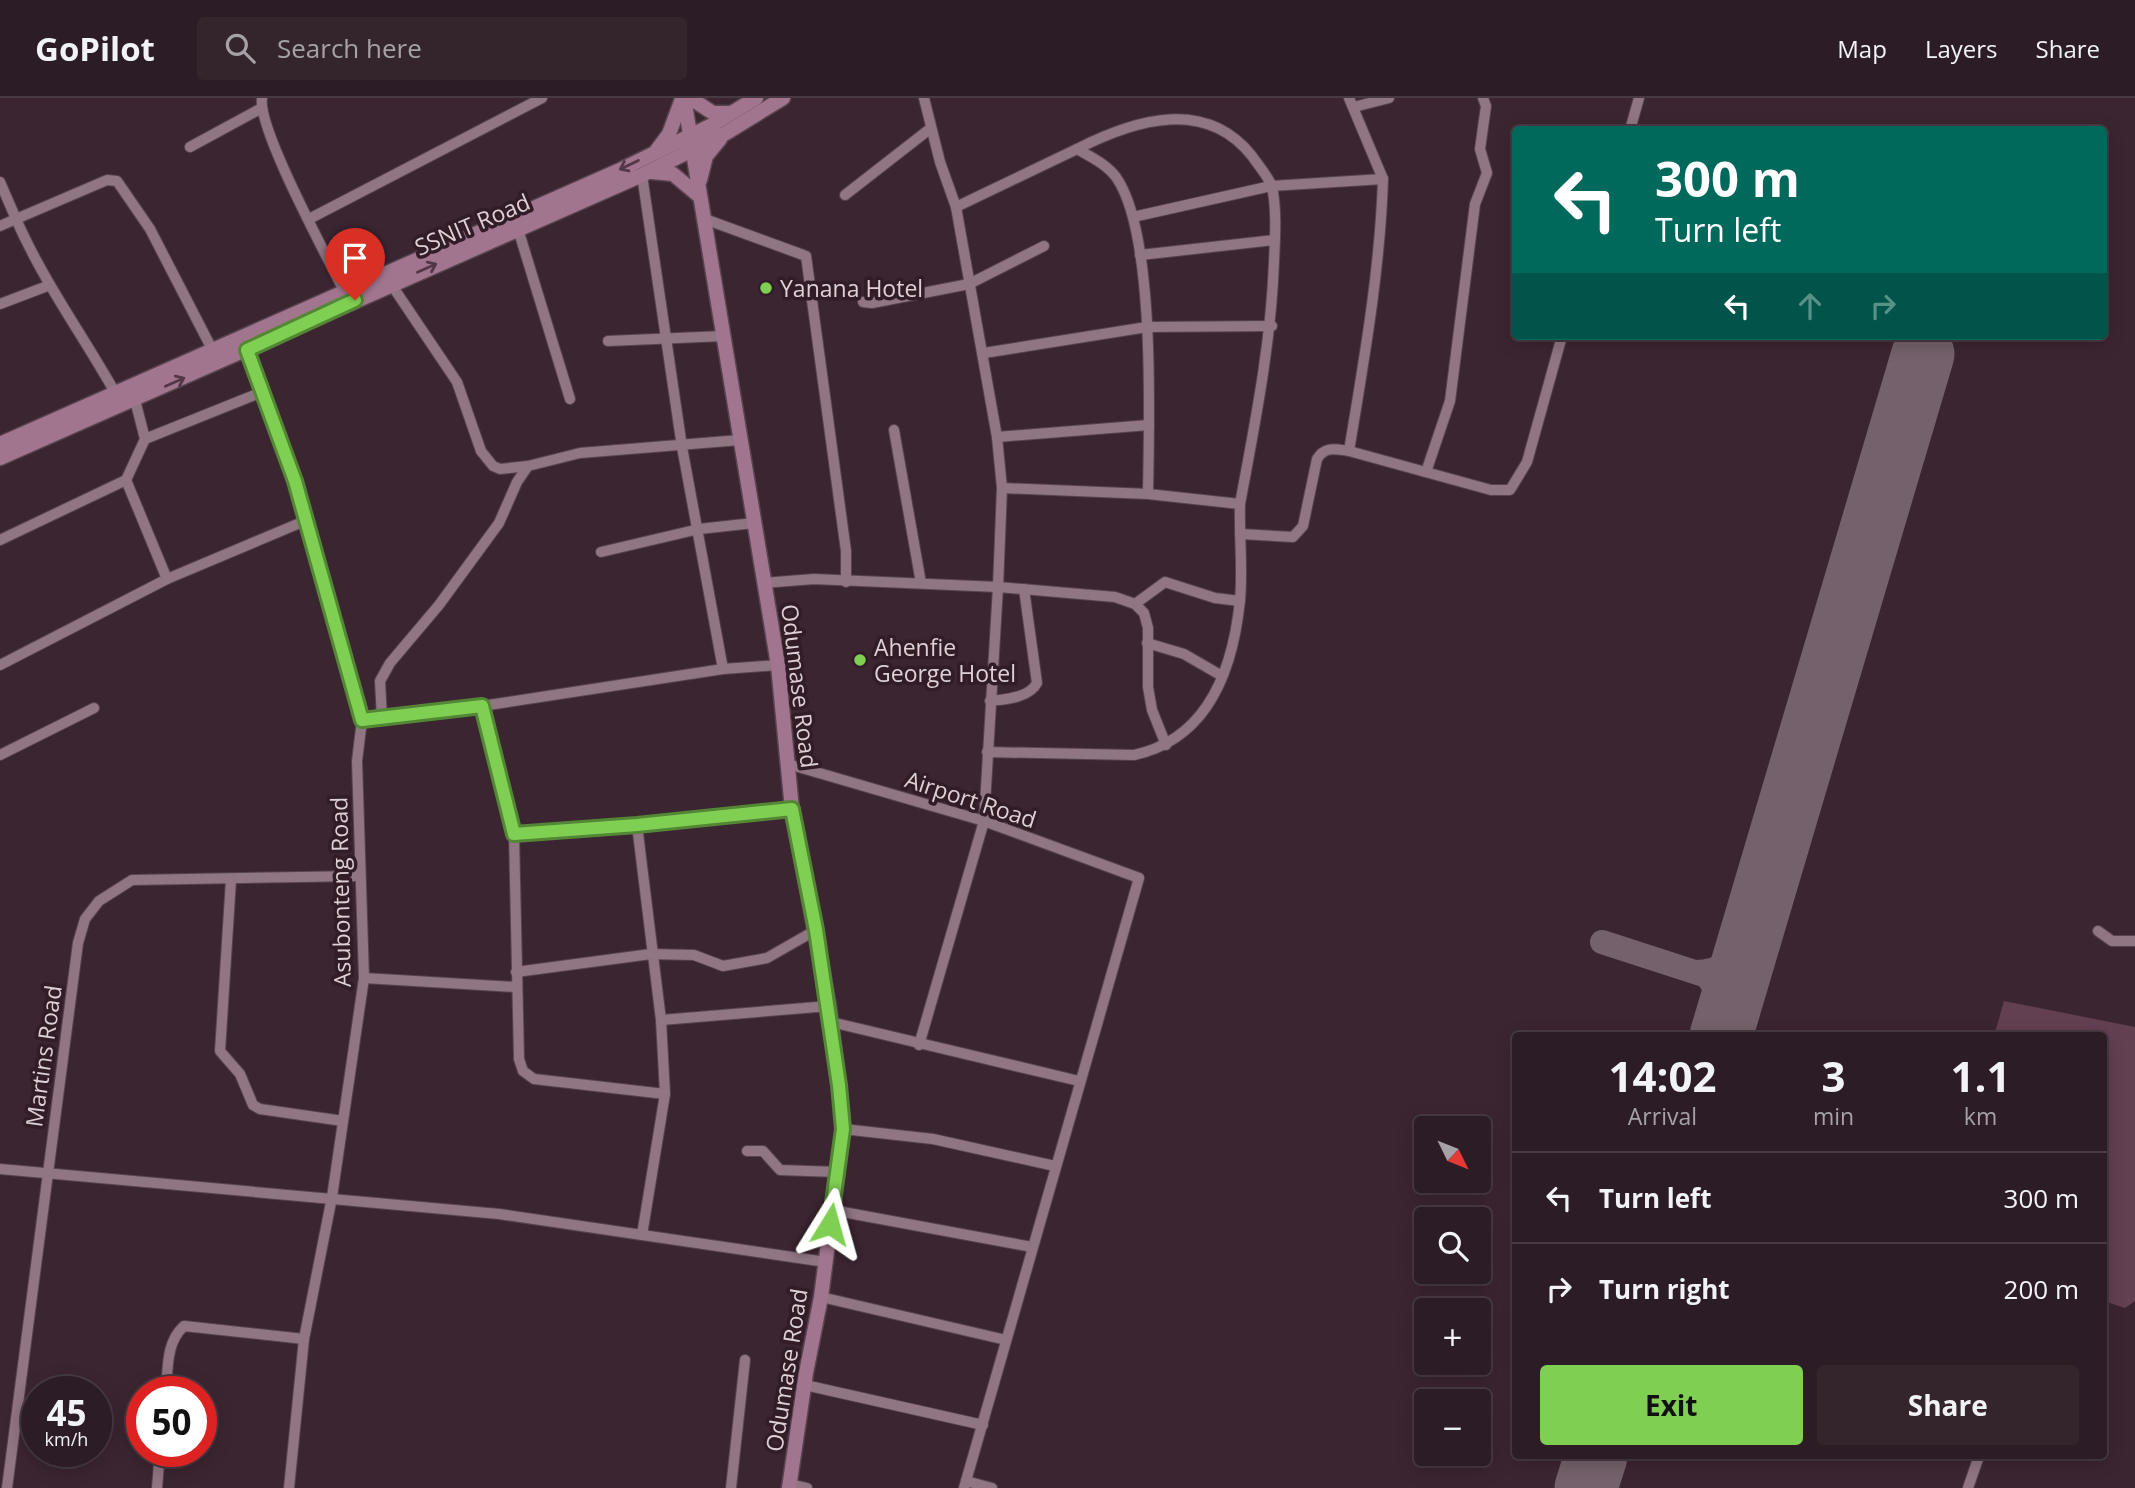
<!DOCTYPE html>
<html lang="en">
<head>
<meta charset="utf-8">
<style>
	:root { --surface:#2c1c25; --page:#34252d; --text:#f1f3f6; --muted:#a6a1a7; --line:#483a42; --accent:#7fd052 }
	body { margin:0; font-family:"Open Sans",sans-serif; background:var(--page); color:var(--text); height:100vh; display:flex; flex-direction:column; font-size:26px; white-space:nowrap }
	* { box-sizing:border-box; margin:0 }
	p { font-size:23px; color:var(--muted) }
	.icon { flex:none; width:38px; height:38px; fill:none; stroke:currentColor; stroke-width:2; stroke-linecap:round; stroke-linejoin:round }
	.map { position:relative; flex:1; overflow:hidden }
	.details { position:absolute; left:1512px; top:934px; width:595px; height:427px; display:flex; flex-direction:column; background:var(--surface); border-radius:7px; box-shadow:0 4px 18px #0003,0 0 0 2px var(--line) }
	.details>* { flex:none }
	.hud { position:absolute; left:1512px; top:28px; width:595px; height:214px; border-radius:7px; box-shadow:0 4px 18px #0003,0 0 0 2px var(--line); background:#00695c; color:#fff; overflow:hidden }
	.needle { width:46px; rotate:133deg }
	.tools { position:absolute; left:1414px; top:1018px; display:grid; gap:14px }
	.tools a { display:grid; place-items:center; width:77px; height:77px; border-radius:7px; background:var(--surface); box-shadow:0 4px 18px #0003,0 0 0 2px var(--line); font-size:35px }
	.speed { position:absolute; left:21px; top:1278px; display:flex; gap:14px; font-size:35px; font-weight:700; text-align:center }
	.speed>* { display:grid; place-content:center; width:91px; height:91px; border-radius:50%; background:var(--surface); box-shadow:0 4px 18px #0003,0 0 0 2px var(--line); line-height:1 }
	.speed small { font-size:18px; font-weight:400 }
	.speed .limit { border:10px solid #d22; background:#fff; color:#111 }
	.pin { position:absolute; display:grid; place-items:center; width:60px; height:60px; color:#fff; margin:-72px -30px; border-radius:50% 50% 50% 0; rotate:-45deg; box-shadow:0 0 7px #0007 }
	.pin .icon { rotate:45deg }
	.me { position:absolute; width:77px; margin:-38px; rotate:8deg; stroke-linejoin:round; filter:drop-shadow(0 0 5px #0008) }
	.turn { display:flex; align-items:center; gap:24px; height:147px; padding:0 28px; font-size:32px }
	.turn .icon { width:91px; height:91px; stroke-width:2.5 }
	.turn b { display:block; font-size:49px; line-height:60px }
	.lanes { display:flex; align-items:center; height:66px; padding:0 28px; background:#0003; justify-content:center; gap:35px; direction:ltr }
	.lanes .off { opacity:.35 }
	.eta { display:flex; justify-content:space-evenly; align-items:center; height:119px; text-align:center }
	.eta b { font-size:42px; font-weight:700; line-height:49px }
	.button { display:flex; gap:14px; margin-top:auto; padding:14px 28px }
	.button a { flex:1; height:80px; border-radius:7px; background:var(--accent); color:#111; font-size:28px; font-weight:700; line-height:80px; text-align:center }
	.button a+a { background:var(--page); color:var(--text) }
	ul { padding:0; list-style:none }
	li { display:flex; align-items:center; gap:21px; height:91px; padding:0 28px; border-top:2px solid var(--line) }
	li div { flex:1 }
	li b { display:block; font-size:26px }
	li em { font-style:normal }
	header { display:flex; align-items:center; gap:42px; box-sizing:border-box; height:98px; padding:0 35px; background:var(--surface); border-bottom:2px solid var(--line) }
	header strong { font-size:33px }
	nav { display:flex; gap:38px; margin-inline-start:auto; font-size:24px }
	.search { width:490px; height:63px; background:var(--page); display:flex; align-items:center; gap:18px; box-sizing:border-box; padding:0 24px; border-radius:7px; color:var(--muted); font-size:26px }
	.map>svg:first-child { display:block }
</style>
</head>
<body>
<header>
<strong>GoPilot</strong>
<div class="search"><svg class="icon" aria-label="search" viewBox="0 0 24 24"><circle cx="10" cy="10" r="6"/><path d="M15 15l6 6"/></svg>Search here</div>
<nav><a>Map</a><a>Layers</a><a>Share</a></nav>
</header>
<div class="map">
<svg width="2135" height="1390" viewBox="0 0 2135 1390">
	<rect width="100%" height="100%" fill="#3b2531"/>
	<!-- green -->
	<polygon fill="#633f52" points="2004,903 2135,929 2135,1203 2125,1210 2104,1203 2104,938 1994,938"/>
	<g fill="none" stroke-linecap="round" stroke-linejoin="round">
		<!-- taxiway -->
		<g stroke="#74616b" stroke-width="24">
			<polyline points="1602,844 1707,878 1719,896 1725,923"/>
			<path d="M1696 874C1720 873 1733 864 1748 845"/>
		</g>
		<!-- runway -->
		<g stroke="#74616b" stroke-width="63">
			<polyline points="1721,938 1923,256"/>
			<polyline points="1586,1390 1596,1358"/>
		</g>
		<defs>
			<g id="street">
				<path d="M262 0C257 30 327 158 344 193"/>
				<polyline points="1349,0 1383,81"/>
				<polyline points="1354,9 1389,0"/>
				<polyline points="1630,32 1639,0"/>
				<polyline points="190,49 260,11"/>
				<path d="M1077 51C1136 21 1206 0 1252 58 1258 67 1269 79 1272 89 1277 111 1275 141 1274 164 1271 246 1255 325 1240 406"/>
				<polyline points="642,77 682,349 723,571"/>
				<polyline points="0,84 16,121"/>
				<polyline points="845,97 931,30"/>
				<path d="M956 109 1077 51C1091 59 1106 66 1116 79 1156 136 1149 324 1148 396"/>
				<path d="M1133 119 1271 88 1383 81C1380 173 1364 262 1349 353 1335 351 1325 348 1317 361L1303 428 1293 439 1240 436"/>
				<polyline points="702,120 806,158 846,453 846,484"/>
				<polyline points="16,121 107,82 117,83 150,131 213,253"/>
				<polyline points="309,121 542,0"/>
				<path d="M0 128 16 121C43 183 84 239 117 298"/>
				<polyline points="518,131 570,301"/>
				<polyline points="1140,157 1275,142"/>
				<polyline points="391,186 457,284 481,353 493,368 500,371 528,368"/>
				<polyline points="863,204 872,205 969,186 1044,148"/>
				<polyline points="0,206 50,187"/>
				<polyline points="608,243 724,238"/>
				<polyline points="247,252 295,382 362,622 357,663 364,880 332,1099 304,1241 289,1390"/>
				<polyline points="984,255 1147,229 1272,228"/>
				<polyline points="135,302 145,341 126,382 167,481"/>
				<polyline points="894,332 921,485"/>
				<polyline points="997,339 1149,327"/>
				<polyline points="145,341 262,294"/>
				<polyline points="1349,353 1491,392 1510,392 1527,364 1562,238"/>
				<polyline points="1426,374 1450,303 1475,106 1487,75 1480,51 1486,8 1483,0"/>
				<polyline points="0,442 126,382"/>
				<polyline points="601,454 699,431 754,425"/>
				<polyline points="763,485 814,481 998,489 1002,390 997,339 956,109 940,64 924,0"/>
				<polyline points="1135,506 1165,484 1215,500 1240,503"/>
				<polyline points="1147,545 1184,556 1222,578"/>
				<polyline points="0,567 167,481 307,422"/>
				<path d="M990 603C1006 601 1029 600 1037 585L1024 491"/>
				<polyline points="482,608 723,571 778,567"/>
				<polyline points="382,621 380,583 390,565 439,507 499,425 517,384 528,368 580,355 740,342"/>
				<polyline points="362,622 482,608 514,736 637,727 792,711"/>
				<path d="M987 654 1134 657C1208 641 1233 572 1240 502 1243 471 1239 438 1240 406L1148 396 1002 390"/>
				<polyline points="0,657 94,610"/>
				<polyline points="788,666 984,723 1139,780 964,1390"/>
				<polyline points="637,727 661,922 665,996 642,1137"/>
				<polyline points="514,736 519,961 523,973 534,981 665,996"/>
				<polyline points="231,782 220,953 240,976 253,1007 260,1011 343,1023"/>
				<polyline points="2098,833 2112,843 2135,843"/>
				<polyline points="516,874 651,856 694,857 723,868 767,860 816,832"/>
				<polyline points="364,880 516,889"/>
				<polyline points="661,922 829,908"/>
				<polyline points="831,924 1079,983"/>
				<polyline points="919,947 984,723 998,489 1115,499 1135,506 1144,515 1148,530 1148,589 1152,612 1166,647"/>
				<polyline points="843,1031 933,1041 1055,1068"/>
				<polyline points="747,1053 763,1053 780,1072 837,1074"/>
				<polyline points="0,1071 499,1116 826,1164"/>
				<polyline points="832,1112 1032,1149"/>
				<polyline points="821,1199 1006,1242"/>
				<polyline points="805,1287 983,1327"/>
				<path d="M166 1293C168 1270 166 1244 184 1228L304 1241"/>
				<polyline points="966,1383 992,1390"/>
				<polyline points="790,1386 807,1390"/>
				<polyline points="7,1390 78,845 85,821 99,803 132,782 360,778"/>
				<polyline points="157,1390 160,1353"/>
				<polyline points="731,1390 745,1262"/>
				<polyline points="1968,1390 1979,1358"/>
			</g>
			<g id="secondary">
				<polyline points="684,0 778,567 792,711 829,908 842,1015 843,1031 821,1199 806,1275 789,1390"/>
				<polyline points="690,0 713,15 729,15"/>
				<polyline points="657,52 669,36 682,1"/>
				<polyline points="652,74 673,76 698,97"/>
				<polyline points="700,82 706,58 720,41"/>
				<polyline points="0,346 620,72 712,27 756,0"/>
				<polyline points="0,360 642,77 726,35 783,0"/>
			</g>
		</defs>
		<!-- street casing -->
		<use href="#street" stroke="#57444e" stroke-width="12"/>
		<!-- secondary casing -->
		<use href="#secondary" stroke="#57444e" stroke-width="17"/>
		<!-- street -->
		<use href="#street" stroke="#907583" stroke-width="10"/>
		<!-- secondary -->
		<use href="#secondary" stroke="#a2758e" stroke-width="14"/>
	</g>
	<!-- one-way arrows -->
	<defs><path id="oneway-shaft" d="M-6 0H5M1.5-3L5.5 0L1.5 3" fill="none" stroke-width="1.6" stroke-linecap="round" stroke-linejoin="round" transform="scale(1.75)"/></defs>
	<g stroke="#533746">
		<use href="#oneway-shaft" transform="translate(629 67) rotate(154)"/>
		<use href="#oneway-shaft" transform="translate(427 170) rotate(-24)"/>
		<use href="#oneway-shaft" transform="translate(175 284) rotate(-24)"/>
	</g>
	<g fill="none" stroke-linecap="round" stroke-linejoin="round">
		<defs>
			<polyline id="route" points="355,202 247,252 295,383 362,622 482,608 514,736 637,727 792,711 816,832 839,987 843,1031 830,1126"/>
		</defs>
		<!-- route casing -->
		<use href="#route" stroke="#538735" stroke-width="18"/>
		<!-- route -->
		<use href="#route" stroke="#7fd052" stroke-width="12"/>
	</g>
	<!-- markers -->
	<g fill="#7fd052" stroke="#311c27" stroke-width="2.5">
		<circle cx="766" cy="190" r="7"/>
		<circle cx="860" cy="562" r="7"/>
	</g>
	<g text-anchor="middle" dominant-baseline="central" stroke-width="7" stroke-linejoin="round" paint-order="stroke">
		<!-- street labels -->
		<g font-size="23" fill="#dfd0d7" stroke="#311c27">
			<text transform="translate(472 126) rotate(-23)">SSNIT Road</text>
			<text transform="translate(800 588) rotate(83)">Odumase Road</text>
			<text transform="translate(971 701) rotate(18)">Airport Road</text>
			<text transform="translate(340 794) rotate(-91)">Asubonteng Road</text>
			<text transform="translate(43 958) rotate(-82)">Martins Road</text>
			<text transform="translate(786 1272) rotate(-81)">Odumase Road</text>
		</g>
		<!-- poi labels -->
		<g font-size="23" fill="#dfd0d7" stroke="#311c27" text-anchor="start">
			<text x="780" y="190">Yanana Hotel</text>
			<text x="874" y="549">Ahenfie<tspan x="874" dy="26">George Hotel</tspan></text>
		</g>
	</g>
</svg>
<div class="tools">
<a><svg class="needle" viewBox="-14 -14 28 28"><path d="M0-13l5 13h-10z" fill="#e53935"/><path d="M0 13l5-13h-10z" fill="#a6a1a7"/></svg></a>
<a><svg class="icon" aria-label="search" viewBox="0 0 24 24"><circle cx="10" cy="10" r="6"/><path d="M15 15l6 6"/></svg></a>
<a>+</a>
<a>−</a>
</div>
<div class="speed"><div>45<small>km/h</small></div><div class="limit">50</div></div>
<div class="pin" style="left:355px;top:202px;background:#d93025"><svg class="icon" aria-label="arrive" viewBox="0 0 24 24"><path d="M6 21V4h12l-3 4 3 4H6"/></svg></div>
<svg class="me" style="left:830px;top:1126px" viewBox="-20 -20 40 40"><path d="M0-17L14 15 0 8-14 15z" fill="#7fd052" stroke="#fff" stroke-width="4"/></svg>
<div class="hud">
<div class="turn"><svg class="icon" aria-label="left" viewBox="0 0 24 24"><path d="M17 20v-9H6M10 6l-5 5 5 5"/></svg><div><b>300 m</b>Turn left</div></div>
<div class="lanes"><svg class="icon" aria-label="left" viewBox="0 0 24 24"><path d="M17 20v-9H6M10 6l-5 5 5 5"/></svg><svg class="icon off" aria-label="ahead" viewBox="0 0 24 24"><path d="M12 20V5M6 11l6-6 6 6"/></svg><svg class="icon off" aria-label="right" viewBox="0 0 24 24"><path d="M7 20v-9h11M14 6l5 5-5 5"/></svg></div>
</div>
<section class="details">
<div class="eta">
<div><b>14:02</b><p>Arrival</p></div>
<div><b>3</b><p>min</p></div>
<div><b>1.1</b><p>km</p></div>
</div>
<ul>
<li><svg class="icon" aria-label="left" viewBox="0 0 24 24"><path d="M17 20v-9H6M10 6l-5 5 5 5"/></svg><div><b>Turn left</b></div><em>300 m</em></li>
<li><svg class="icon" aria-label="right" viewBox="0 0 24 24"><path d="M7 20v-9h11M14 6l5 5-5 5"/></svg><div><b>Turn right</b></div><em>200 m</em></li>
</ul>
<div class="button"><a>Exit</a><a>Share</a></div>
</section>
</div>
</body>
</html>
